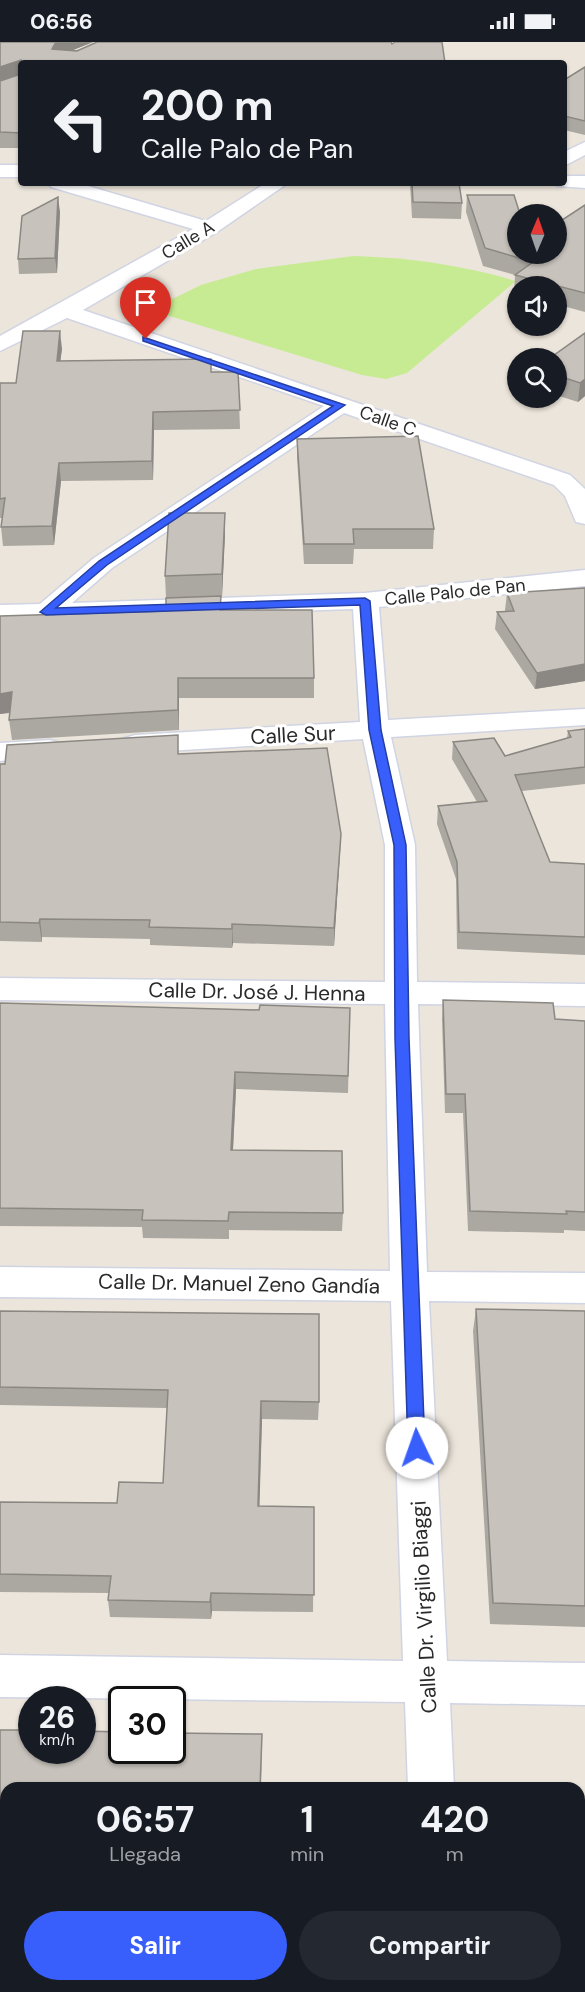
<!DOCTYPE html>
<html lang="es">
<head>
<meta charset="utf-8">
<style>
	:root { --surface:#171b24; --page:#242831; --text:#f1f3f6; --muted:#9ea1a6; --accent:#385ffc }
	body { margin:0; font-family:"DM Sans",sans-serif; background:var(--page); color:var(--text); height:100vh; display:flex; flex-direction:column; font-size:22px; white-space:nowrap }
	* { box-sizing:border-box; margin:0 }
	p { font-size:20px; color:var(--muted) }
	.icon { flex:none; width:33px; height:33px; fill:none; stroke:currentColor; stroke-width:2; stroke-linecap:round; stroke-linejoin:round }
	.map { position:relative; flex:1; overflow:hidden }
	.side { position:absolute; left:0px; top:1740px; width:585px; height:210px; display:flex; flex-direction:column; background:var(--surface); border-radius:18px 18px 0 0; box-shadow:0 2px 4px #0004 }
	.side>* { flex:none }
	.top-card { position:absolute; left:18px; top:18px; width:549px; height:126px; border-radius:6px; box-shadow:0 2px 4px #0004; background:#171b24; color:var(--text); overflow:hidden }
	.needle { width:39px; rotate:2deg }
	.controls { position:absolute; left:507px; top:162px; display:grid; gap:12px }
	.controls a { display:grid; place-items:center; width:60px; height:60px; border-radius:50%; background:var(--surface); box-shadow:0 2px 4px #0004; font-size:30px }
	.speed { position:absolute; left:18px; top:1644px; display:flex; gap:12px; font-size:30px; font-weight:700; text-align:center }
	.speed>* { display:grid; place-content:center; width:78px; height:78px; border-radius:50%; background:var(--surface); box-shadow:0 2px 4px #0004; line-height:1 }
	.speed small { font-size:15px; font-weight:400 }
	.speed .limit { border:3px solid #111; border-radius:9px; background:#fff; color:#111 }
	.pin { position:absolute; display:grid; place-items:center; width:51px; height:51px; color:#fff; margin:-62px -26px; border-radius:50% 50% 50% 0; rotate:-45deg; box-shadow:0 0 6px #0007 }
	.pin .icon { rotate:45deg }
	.me { position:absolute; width:66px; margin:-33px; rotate:357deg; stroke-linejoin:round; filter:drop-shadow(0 0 4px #0008) }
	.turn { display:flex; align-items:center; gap:21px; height:126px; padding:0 24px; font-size:27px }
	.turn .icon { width:78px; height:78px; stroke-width:2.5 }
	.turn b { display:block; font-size:42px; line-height:51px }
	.eta { display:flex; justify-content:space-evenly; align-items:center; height:102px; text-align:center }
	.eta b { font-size:36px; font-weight:700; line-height:42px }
	.action { display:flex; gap:12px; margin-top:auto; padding:12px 24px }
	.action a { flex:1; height:69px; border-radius:36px; background:var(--accent); color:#fff; font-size:24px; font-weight:700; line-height:69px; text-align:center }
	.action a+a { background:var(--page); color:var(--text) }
	.status { display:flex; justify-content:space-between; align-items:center; height:42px; padding:0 30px; background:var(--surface); direction:ltr }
	.status svg { height:16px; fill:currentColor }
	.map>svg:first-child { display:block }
</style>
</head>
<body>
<div class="status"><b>06:56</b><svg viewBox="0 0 49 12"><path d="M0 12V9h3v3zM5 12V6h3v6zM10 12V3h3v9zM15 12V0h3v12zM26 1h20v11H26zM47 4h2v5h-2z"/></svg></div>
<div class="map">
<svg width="585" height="1950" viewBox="0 0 585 1950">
	<rect width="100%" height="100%" fill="#ece5db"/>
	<!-- pitch -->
	<path fill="#c7eb92" d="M354 214C411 216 462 223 516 239L407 331 386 337 362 333 150 268 201 243 256 227Z"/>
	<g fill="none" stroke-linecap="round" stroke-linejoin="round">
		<defs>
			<g id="street">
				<polygon points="585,100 585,113 564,124 564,110"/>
				<rect x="0" y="123" width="21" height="12"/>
				<polygon points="564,134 585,134 585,146 557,144 555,141 564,141"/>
				<polygon points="49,141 78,141 206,179 266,141 288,141 217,190 83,268 570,433 585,447 585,482 576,480 565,454 554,443 344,371 112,526 72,561 365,551 585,528 585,544 379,565 388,678 585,667 585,683 391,695 415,803 417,940 585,942 585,964 418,962 427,1230 585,1231 585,1261 429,1259 447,1619 585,1621 585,1663 450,1661 454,1746 408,1746 405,1660 0,1655 0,1613 403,1619 391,1259 0,1255 0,1225 390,1229 385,962 0,958 0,936 385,940 385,803 363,697 135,711 125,708 121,702 125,696 135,693 360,680 353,567 0,579 0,563 40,562 94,516 324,364 67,276 0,309 0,294 193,187 51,145"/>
				<polygon points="50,698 60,701 64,707 60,713 0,719 0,701"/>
				<rect x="414" y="1944" width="50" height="6"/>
			</g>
		</defs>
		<!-- street casing -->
		<use href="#street" stroke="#d0d4e3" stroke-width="3"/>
		<!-- street -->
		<use href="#street" fill="#fff" fill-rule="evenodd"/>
	</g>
	<!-- wall -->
	<g fill="#aba7a1">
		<polygon points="0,0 93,0 73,8 392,2 442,0 21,21 21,106 0,106"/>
		<polygon points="585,25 585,93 564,88 564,38"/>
		<polygon points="410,141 459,141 462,161 461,177 412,176"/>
		<polygon points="467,153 518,212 585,163 585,270 556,262 556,244 518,244 518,252 514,251 515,233 483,224 466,170"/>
		<polygon points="60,170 57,231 19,232 18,217"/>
		<polygon points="585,291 585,354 578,360 556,353 556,316"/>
		<polygon points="62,307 60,319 211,330 238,330 240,387 154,388 153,438 61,439 54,503 3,504 1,485 2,476 0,476 0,341 16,341"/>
		<polygon points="297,397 434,487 433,507 354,507 353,522 304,522 297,416"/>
		<polygon points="225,492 222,554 166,556 165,534"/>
		<polygon points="585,546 585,639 535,647 495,587 497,570 506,570 505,568 507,551"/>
		<polygon points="221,554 221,568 314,636 314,656 179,656 179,688 12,698 9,678 10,671 0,672 0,574 166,569"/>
		<polygon points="585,687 585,742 522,749 550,820 585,822 585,913 457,907 456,837 437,782 438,764 477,760 452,717 453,700 505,714 567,696 568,689"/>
		<polygon points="179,712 341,792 334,904 233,901 232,906 150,903 150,897 42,895 42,900 0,899 0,722"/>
		<polygon points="443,958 555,977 585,979 585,1189 564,1188 564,1191 468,1189 463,1071 445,1071 442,978"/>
		<polygon points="0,961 259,968 350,966 348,1051 236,1047 233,1108 343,1171 342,1189 229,1188 229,1197 143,1196 142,1185 0,1184"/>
		<polygon points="476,1267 585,1269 585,1585 490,1582 473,1289"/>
		<polygon points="0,1269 319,1360 318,1378 262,1377 259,1464 314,1465 313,1570 212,1569 211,1577 110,1575 108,1558 109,1551 0,1550 0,1460 117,1461 163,1441 167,1366 0,1363"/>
	</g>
	<!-- shaded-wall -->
	<g fill="#8b8883">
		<polygon points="55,0 93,0 56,15 52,7"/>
		<polygon points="21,18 21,33 0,40 0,25"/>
		<polygon points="58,155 60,170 57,231 55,216"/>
		<polygon points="60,289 62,307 58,337 57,319"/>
		<polygon points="585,337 585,354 578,360 580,341"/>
		<polygon points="153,370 154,388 153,438 152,419"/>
		<polygon points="59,421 61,439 54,503 52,484"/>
		<polygon points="225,471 225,492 222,554 222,532"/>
		<polygon points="585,622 585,639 535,647 537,631"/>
		<polygon points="178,636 179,656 179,688 178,668"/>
		<polygon points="12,650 14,670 0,672 0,652"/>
		<polygon points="341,792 340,810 334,904 334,886"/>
		<polygon points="40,877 42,895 42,900 39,881"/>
		<polygon points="232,882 233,901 232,906"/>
		<polygon points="235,1030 236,1047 232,1126 231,1108"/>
		<polygon points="261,1359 262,1377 259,1481 258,1464"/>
		<polygon points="211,1551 212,1569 211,1577 210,1560"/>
		<polygon points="262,1692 261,1746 260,1746"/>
	</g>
	<!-- building -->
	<g fill="#c7c2bb" stroke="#8b8883" stroke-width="1.5">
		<polygon points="0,0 56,0 52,7 77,9 97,0 391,0 392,2 395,0 442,0 445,21 21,21 21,18 0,25"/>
		<polygon points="585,25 585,79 564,74 564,38"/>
		<polygon points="21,32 21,91 0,90 0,39"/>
		<polygon points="412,141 459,141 462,161 413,160"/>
		<polygon points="467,153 514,153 520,172 518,172 518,212 556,212 556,182 585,163 585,251 515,233 533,220 485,206"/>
		<polygon points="58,155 55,216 18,217 22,174"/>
		<polygon points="23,289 60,289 57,319 211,317 211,330 238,330 240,368 153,370 152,419 59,421 52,484 1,485 5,456 0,457 0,341 16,341"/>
		<polygon points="585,291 585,337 580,341 556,333 556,316 550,316"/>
		<polygon points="418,394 434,487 353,487 354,502 304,502 297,397"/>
		<polygon points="169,471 225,471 222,532 165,534"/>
		<polygon points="585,546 585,622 537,631 497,570 514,569 507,551"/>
		<polygon points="221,554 220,568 312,568 314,636 178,636 178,668 9,678 12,650 0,652 0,574 166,569 166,556"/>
		<polygon points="585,687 585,725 515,733 550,820 585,822 585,895 459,890 457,820 438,764 487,759 453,700 494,696 505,714 571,695 568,689"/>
		<polygon points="178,693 178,712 327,706 341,792 334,886 232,882 232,887 149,885 150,878 40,877 39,881 0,880 0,722 5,722 7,703"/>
		<polygon points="443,958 553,961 555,977 585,979 585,1170 566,1169 567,1172 470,1169 465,1052 446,1052"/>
		<polygon points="0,961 259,968 260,963 350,966 348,1034 235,1030 231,1108 342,1109 343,1171 229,1170 228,1179 142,1178 143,1168 0,1166"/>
		<polygon points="476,1267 585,1269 585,1564 493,1561"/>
		<polygon points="0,1269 319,1272 319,1360 261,1359 258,1464 314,1465 314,1553 211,1551 210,1560 108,1558 111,1534 0,1532 0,1460 117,1461 119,1440 163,1441 168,1348 0,1345"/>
		<polygon points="0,1688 32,1688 32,1708 82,1708 82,1689 122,1690 122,1708 172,1708 172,1691 262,1692 260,1746 6,1746 6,1944 336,1944 336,1950 0,1950"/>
	</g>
	<!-- route -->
	<polygon fill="#385ffc" stroke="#243ea4" stroke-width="1.5" points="143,295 345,363 107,523 56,566 365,556 370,559 381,688 406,803 409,996 425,1406 423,1411 411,1411 408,1406 395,996 394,803 369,688 360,563 46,573 40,570 99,519 333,364 143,299"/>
	<g text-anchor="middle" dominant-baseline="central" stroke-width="6" stroke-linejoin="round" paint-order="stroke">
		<!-- far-street labels -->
		<g font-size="18" fill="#2a2a2a" stroke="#fff">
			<text transform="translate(188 198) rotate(-31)">Calle A</text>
			<text transform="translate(388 379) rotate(19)">Calle C</text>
			<text transform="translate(455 550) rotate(-6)">Calle Palo de Pan</text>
		</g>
		<!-- street labels -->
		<g font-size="21" fill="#2a2a2a" stroke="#fff">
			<text transform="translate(293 693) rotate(-3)">Calle Sur</text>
			<text transform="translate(257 950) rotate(1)">Calle Dr. José J. Henna</text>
			<text transform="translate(239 1242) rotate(1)">Calle Dr. Manuel Zeno Gandía</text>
			<text transform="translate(424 1565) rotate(-93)">Calle Dr. Virgilio Biaggi</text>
		</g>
	</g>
</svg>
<div class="controls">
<a><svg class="needle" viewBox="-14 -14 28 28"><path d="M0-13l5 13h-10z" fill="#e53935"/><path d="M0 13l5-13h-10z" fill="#9ea1a6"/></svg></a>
<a><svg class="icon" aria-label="sound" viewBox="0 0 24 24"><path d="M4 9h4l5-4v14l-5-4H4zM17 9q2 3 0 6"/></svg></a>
<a><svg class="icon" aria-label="search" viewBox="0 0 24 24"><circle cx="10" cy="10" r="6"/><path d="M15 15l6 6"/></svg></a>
</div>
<div class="speed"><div>26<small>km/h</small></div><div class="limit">30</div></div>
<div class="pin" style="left:146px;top:297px;background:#d93025"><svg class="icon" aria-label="arrive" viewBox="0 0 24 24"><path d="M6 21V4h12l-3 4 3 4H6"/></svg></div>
<svg class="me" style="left:417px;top:1406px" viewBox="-20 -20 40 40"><circle r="19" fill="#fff"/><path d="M0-13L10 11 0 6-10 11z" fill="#385ffc"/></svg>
<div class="top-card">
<div class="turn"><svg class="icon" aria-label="left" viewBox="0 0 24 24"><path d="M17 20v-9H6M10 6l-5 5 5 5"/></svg><div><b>200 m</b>Calle Palo de Pan</div></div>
</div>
<section class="side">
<div class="eta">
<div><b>06:57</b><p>Llegada</p></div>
<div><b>1</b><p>min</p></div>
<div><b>420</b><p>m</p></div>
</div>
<div class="action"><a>Salir</a><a>Compartir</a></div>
</section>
</div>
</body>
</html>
